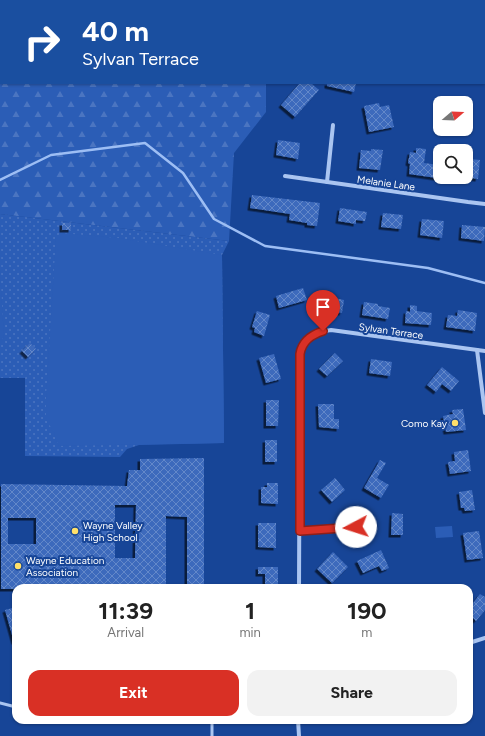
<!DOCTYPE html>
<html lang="en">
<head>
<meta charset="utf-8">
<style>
	:root { --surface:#fff; --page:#f2f2f2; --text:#222; --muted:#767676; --accent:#d93025 }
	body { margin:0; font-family:Figtree,sans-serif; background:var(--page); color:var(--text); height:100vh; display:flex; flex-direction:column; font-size:15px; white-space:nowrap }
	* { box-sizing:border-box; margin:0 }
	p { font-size:13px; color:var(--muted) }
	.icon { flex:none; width:22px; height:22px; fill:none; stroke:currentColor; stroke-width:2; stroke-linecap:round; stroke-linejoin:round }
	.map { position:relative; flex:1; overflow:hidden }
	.side { position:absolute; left:12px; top:584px; width:461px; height:140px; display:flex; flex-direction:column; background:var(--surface); border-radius:12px; box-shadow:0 1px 3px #0004 }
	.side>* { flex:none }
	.hud { position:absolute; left:0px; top:0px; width:485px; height:84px; box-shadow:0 1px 3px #0004; background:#1a4fa0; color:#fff; overflow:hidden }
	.needle { width:26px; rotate:71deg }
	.buttons { position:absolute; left:433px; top:96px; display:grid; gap:8px }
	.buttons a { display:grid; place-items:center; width:40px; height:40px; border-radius:8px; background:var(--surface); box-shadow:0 1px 3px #0004; font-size:20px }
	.pin { position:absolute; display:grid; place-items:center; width:34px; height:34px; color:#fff; margin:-41px -17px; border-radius:50% 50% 50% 0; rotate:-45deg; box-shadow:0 0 4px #0007 }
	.pin .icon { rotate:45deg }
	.me { position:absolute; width:44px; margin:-22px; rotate:265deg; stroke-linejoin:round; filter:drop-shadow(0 0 3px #0008) }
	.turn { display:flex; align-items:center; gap:14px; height:84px; padding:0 16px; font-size:18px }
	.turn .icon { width:52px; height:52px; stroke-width:2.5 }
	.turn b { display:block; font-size:28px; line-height:34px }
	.eta { display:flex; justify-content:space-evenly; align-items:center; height:68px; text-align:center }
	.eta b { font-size:24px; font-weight:700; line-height:28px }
	.cta { display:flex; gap:8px; margin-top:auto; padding:8px 16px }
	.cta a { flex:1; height:46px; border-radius:12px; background:var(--accent); color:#fff; font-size:16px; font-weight:700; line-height:46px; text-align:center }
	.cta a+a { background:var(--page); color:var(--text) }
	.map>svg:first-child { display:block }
</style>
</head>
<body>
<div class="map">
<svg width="485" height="736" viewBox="0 0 485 736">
	<defs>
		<pattern id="forest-firs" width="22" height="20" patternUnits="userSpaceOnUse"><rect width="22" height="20" fill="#2b5db6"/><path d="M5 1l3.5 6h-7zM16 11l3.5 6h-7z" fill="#4b75c1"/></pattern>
		<pattern id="park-dots" width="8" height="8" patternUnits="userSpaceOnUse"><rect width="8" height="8" fill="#2b5db6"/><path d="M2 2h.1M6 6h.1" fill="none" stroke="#4b75c1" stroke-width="1.8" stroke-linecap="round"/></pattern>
		<pattern id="building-cross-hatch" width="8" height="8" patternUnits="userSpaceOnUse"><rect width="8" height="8" fill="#3c6abc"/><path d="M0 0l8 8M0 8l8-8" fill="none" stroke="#6388c9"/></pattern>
		<filter id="shadow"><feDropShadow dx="-2.5" dy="2.5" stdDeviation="0" flood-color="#0009"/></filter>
	</defs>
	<rect width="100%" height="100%" fill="#174597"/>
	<!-- forest -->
	<polygon fill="url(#forest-firs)" points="0,70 1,83 266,83 266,112 234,153 229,241 0,214"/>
	<!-- park -->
	<polygon fill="url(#park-dots)" points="0,214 229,241 222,255 224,443 139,445 127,449 120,457 25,456 25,378 0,378"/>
	<!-- garden -->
	<g fill="#2b5db6">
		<polygon points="61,233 118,238 222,255 224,443 59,446 55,438 54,432 46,420 46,397 56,237"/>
		<polygon points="0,269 4,338 0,340"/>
		<polygon points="452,526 453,537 436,538 435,527"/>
	</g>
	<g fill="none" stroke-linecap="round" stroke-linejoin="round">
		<!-- stream -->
		<polyline stroke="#9dbef4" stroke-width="2.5" points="0,180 51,155 145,143 183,173 214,219 265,246 428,268 485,283"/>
	</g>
	<!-- building -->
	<g fill="url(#building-cross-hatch)" fill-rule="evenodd" filter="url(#shadow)">
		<polygon points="300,83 311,83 319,90 295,117 281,105"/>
		<polygon points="327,83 356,83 354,92 327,86"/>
		<polygon points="379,103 380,107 389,105 394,127 369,132 364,106"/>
		<polygon points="278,140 300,143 298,159 276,155"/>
		<polygon points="416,148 426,149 424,163 439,165 437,178 409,174 410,164 408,163 410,152 416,153"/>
		<polygon points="371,149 383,150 380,170 359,168 361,150 371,151"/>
		<polygon points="470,159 480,160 478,179 466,177 466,164 469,165"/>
		<polygon points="252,195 320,203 317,226 307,225 307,223 289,220 290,214 250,208"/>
		<polygon points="340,208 367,212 365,221 356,220 356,224 338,221"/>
		<polygon points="383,213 403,215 401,229 381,227"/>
		<polygon points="422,219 444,221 442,238 420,235"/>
		<rect x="62" y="223" width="9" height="7"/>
		<polygon points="462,225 485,227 484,241 461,238"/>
		<polygon points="303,288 307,300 279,308 276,296"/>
		<polygon points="324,296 344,300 342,313 322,310"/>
		<polygon points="364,302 378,304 378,306 390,308 388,319 362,315"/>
		<polygon points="410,305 417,306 417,311 432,313 431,325 405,323 406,311 410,312"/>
		<polygon points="458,310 477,313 475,331 446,327 448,315 457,316"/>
		<polygon points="257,311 270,315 264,336 254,332 255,328 252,327"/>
		<polygon points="30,343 36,349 28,357 22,351"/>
		<polygon points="335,353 343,361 327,376 319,369"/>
		<polygon points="274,354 281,379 266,383 259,358"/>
		<polygon points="371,359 392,362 390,376 369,373"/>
		<polygon points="442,367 459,381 451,391 442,384 436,392 427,385"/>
		<polygon points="266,400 279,400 278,426 266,426"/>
		<polygon points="318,404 334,404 334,419 339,419 339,429 319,427"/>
		<polygon points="463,409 466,430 446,432 443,416 453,414 452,410"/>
		<rect x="265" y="440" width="12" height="22"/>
		<polygon points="468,450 471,471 450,474 448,462 455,461 454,452"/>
		<path d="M204 458V588H187V517L166 516V588L1 589V484L127 486 129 470H140V459ZM115 505H136L135 558H115ZM8 518H36V544H8Z"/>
		<polygon points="380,460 386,463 377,478 389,485 381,498 364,488"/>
		<polygon points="335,478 345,490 332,502 321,490"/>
		<polygon points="267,483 278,483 278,504 261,503 261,487 267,487"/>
		<polygon points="472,490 475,510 465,511 464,508 461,508 459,492"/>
		<polygon points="392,513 403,514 403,535 391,535"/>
		<polygon points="258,523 276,523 276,548 258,547"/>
		<polygon points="479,531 483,558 467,560 463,533"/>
		<polygon points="381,550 389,568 382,571 379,566 363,573 357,561"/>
		<polygon points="333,552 348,567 332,583 317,569"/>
		<polygon points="258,567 278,567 278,588 265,588 265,574 258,574"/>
		<polygon points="480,594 485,597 485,610 476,621 469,614 469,608"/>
		<polygon points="16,607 16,642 14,642 5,610"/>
	</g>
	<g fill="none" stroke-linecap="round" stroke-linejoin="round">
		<!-- service -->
		<g stroke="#aac5f1" stroke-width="3">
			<polyline points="233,1 235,0"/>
			<polyline points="0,62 1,62"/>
			<polyline points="0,703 16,707"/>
			<polyline points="212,720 212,736"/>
		</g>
		<!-- minor -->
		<g stroke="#aac5f1" stroke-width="4">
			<polyline points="360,0 455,1"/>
			<polyline points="484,1 485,1"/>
			<polyline points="285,176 468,202 485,204"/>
			<polyline points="327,182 333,125"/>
			<polyline points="477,350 485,413"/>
			<polyline points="299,531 355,527"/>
			<path d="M299 588 300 354C303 338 315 332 331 330L485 351"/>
			<polyline points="469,643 485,638"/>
			<polyline points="298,720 299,736"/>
		</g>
	</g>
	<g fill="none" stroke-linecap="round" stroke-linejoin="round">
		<defs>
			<path id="route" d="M323 331C311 335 302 341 300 354V531L356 527"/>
		</defs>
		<!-- route casing -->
		<use href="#route" stroke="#8d1f18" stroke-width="10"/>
		<!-- route -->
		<use href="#route" stroke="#d93025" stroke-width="7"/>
	</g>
	<!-- markers -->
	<g fill="#ffe06a" stroke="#174597" stroke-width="1.5">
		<circle cx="455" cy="423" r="4"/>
		<circle cx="75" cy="531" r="4"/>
		<circle cx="18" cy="566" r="4"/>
	</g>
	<g text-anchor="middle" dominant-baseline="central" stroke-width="4" stroke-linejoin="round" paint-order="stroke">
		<!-- street labels -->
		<g font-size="10" fill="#fff" stroke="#174597">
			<text transform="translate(386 183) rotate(8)">Melanie Lane</text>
			<text transform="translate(391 331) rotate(8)">Sylvan Terrace</text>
		</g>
		<!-- poi labels -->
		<g font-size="10" fill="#fff" stroke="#174597" text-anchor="start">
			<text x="447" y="423" text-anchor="end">Como Kay</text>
			<text x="83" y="525">Wayne Valley<tspan x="83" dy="12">High School</tspan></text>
			<text x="26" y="560">Wayne Education<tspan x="26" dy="12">Association</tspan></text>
		</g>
	</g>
</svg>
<div class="buttons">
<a><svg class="needle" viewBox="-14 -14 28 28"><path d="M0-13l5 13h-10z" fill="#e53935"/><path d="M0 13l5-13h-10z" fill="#767676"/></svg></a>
<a><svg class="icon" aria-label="search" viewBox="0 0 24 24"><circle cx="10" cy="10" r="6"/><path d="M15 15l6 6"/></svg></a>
</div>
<div class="pin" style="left:323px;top:331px;background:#d93025"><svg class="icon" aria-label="arrive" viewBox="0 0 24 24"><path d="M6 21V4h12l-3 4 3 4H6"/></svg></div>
<svg class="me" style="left:356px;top:527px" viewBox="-20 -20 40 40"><circle r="19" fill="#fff"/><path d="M0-13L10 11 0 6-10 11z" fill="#d93025"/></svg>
<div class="hud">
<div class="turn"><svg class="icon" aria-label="right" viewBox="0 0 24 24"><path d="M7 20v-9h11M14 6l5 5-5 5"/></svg><div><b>40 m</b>Sylvan Terrace</div></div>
</div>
<section class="side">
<div class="eta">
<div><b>11:39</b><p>Arrival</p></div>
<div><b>1</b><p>min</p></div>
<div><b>190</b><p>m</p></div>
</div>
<div class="cta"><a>Exit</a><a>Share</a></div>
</section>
</div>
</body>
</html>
